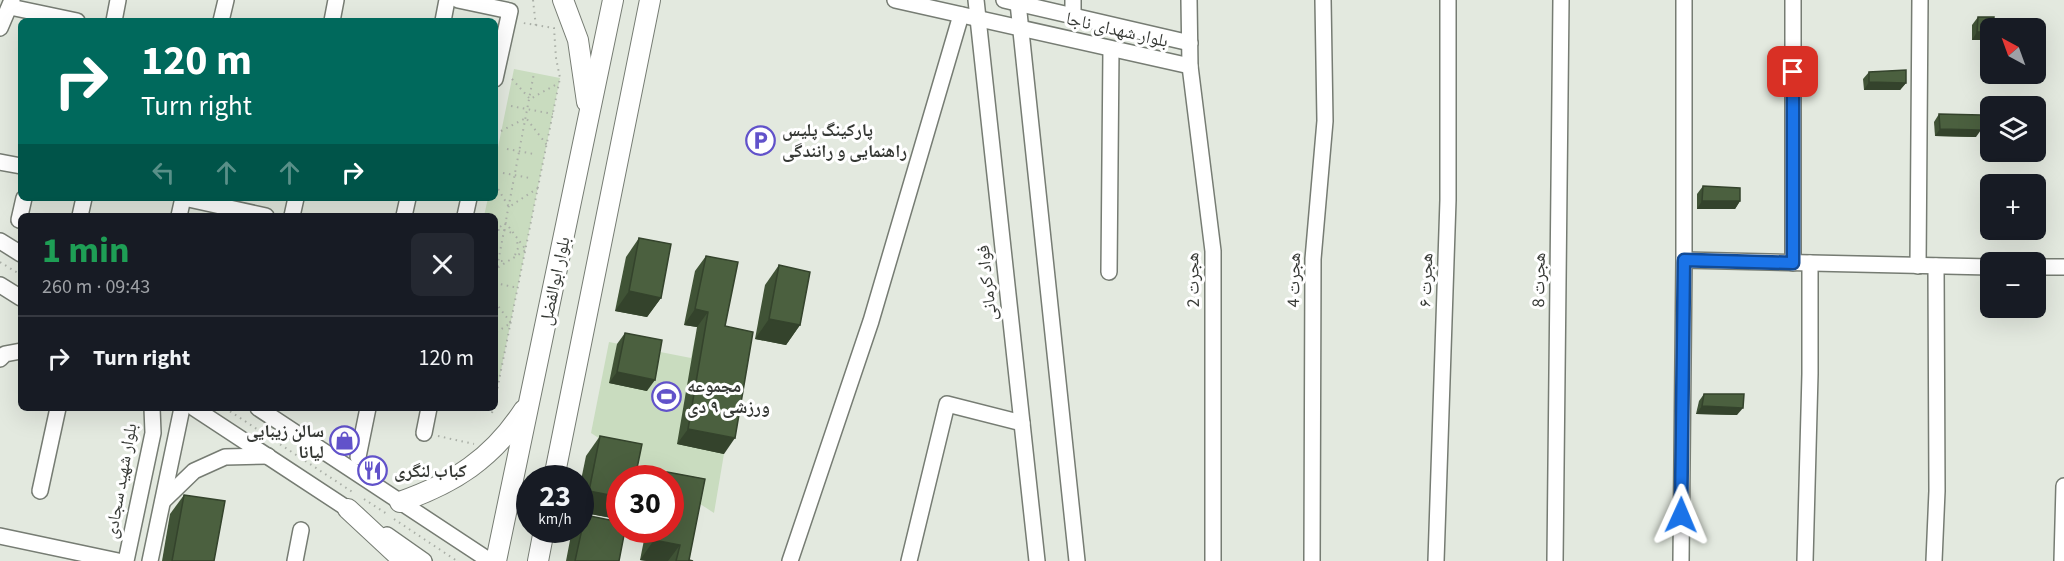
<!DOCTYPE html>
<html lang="en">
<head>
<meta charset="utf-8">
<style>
	:root { --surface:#171b24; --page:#242831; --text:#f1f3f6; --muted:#9ea1a6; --line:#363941 }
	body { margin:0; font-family:"Source Sans 3","Noto Naskh Arabic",sans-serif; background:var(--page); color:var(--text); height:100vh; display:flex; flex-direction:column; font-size:22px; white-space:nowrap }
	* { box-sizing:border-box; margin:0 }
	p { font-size:20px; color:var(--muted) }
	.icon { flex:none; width:33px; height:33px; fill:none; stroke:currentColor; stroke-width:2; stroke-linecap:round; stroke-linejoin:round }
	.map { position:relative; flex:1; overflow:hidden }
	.details { position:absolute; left:18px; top:213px; width:480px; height:198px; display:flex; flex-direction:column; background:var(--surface); border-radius:9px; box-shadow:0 6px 24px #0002 }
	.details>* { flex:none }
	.top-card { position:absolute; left:18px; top:18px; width:480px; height:183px; border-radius:9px; box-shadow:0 6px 24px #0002; background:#00695c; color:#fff; overflow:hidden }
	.needle { width:39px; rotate:319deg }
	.tools { position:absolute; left:1980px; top:18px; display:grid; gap:12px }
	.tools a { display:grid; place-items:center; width:66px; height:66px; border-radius:9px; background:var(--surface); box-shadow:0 6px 24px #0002; font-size:30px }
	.speed { position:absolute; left:516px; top:465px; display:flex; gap:12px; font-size:30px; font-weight:700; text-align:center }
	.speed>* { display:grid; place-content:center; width:78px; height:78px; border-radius:50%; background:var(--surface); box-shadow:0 6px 24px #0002; line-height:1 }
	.speed small { font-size:15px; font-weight:400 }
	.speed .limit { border:9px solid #d22; background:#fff; color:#111 }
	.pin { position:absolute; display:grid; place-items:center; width:51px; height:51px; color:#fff; margin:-26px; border-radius:12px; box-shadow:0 3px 9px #0006 }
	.me { position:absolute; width:66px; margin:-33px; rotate:1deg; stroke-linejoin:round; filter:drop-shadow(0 0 4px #0008) }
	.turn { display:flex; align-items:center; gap:21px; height:126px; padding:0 24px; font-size:27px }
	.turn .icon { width:78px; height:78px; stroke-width:2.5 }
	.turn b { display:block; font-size:42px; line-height:51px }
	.lanes { display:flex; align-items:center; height:57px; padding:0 24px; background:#0003; justify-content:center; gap:30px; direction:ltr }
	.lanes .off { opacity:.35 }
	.round { display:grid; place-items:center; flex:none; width:63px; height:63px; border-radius:9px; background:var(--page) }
	.head { display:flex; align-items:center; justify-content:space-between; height:102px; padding:0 24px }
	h1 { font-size:36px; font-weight:700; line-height:45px; color:#1e9e55 }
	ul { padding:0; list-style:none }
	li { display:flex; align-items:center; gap:18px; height:84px; padding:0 24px; border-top:2px solid var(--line) }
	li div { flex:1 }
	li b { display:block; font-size:22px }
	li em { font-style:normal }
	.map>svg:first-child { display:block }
</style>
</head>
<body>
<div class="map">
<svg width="2064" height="561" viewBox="0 0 2064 561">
	<rect width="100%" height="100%" fill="#e3e9df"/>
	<!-- green -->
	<g fill="#c9dcbf">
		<polygon points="514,69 560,78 495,400 495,216 484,216 488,198 495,198 495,162"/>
		<polygon points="695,338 742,347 714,513 671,485 670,478 660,478 591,433 609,342 691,358"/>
	</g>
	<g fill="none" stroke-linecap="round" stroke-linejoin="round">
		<defs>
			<g id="minor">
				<polyline points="458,0 510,11 495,79"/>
				<polyline points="895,0 1190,66"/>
				<polyline points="976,0 1037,561"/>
				<polyline points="1004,0 1190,43"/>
				<polyline points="1073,0 1073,16"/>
				<polyline points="1189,0 1190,66 1213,251 1213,561"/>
				<polyline points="1793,0 1793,263"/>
				<polyline points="1018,3 1077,561"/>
				<polyline points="10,7 77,21"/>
				<polyline points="114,21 118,0"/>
				<polyline points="221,21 226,0"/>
				<polyline points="332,21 336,0"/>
				<polyline points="443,21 447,0"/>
				<polyline points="0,28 12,0"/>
				<polyline points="0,162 21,166"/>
				<polyline points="184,198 266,216"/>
				<polyline points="80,216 84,198"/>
				<polyline points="179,216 183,198"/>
				<polyline points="292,216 296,198"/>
				<polyline points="404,216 408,198"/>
				<polyline points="465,216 469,198"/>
				<polyline points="19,220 24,198"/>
				<polyline points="0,241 21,254"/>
				<polyline points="1684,260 1990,267"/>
				<polyline points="1918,266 1920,0"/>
				<polyline points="2036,267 2064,267"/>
				<polyline points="1109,272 1111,49"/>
				<polyline points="0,285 21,298"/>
				<polyline points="0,359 5,354 21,351"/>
				<polyline points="194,408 357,515"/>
				<polyline points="258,408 490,561"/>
				<polyline points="424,433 429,408"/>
				<polyline points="358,457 368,408"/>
				<polyline points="40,491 58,408"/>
				<polyline points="163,501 194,471 225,457 268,456"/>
				<polyline points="387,535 424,561"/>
				<polyline points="0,536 118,561"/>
				<polyline points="126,561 153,433 152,408"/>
				<polyline points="150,561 182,408"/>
				<polyline points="295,561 301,530"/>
				<polyline points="790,561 871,321 961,15"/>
				<polyline points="909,561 947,404 1022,423"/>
				<polyline points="1312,561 1313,259 1325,121 1323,0"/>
				<polyline points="1436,561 1448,200 1448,0"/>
				<polyline points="1555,561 1561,0"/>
				<polyline points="1681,561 1684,260 1684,0"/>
				<polyline points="1805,561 1810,374 1810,263"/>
				<polyline points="1934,561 1937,491 1936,266"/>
				<polyline points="2062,561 2064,486"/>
			</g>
			<g id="major">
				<polyline points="563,0 578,40 587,102"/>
				<polyline points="554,478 650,0"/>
				<path d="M400 502C454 483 492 459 524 410"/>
				<polyline points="348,509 404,561"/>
				<polyline points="496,561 613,0"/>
				<polyline points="538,561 544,530"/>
			</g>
		</defs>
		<!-- minor casing -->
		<use href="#minor" stroke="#767c73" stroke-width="18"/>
		<!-- major casing -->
		<use href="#major" stroke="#767c73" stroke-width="22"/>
		<!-- path -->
		<g stroke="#aaafa7" stroke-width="2" stroke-dasharray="1.5 4.5" stroke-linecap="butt">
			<polyline points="533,0 536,27"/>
			<polyline points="512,79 530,99 559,83"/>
			<polyline points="511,106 553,114"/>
			<polyline points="501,131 526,118 547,145"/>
			<polyline points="507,149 534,154"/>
			<polyline points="503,173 530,178"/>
			<polyline points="495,184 509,207 538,188"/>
			<polyline points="495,230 506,223 526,250 497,268 495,266"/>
			<polyline points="498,230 504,230 512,233"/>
			<polyline points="515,255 518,248 517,240"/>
			<polyline points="495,261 506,261"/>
			<polyline points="0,262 21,275"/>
			<polyline points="495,278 534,73"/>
			<polyline points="495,283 518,288"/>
			<polyline points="495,302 511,323 495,333"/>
			<polyline points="495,400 560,78 556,58 554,28 523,23"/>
			<polyline points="225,408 354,493"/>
			<polyline points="492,413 493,408"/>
			<polyline points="438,436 474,444"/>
			<polyline points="364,499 387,514"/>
			<polyline points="394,519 457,561"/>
		</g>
		<!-- minor -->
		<use href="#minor" stroke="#fff" stroke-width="15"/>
		<!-- major -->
		<use href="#major" stroke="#fff" stroke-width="20"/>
	</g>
	<!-- wall -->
	<g fill="#405336">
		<polygon points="1978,17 1990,28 1990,36 1988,40 1972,40 1972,25"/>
		<polygon points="1869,72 1906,83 1900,90 1864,90 1863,79"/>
		<polygon points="1993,98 2030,106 1990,106 1990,121 1987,121 1987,106"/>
		<polygon points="1939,114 1976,137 1935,136 1934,122"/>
		<polygon points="1703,186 1740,201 1735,209 1697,209 1697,194"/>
		<polygon points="639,238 661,298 647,317 615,311 626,257"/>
		<polygon points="706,256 725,326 724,454 677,444 697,327 684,325 695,271"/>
		<polygon points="779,265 800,325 786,345 755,339 765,285"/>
		<polygon points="1990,269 1990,296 1984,296 1985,277"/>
		<polygon points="625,333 647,391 609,383 617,344"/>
		<polygon points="1704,394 1737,415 1696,414 1699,401"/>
		<polygon points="600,436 617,519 580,512 580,485 586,456"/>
		<polygon points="667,472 705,479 689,560 693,561 647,561 640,560 646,530 670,530 670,478 663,478"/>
		<polygon points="184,495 214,561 162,561 170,514"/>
		<polygon points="585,515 619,561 566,561 571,535 574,530 580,530 580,521"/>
	</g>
	<!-- shaded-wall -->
	<g fill="#34432c">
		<polygon points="1977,32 1990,32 1990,36 1988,40 1972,40"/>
		<polygon points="1869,82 1906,83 1900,90 1864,90"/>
		<polygon points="1940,129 1981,130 1976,137 1935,136"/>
		<polygon points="1702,201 1740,201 1735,209 1697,209"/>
		<polygon points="1990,288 1990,296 1984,296"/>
		<polygon points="629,291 661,298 647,317 615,311"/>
		<polygon points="695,309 708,312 697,327 684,325"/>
		<polygon points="769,319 800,325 786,345 755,339"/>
		<polygon points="617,372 655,380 647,391 609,383"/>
		<polygon points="1702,406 1743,408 1737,415 1696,414"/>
		<polygon points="688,429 735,438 724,454 677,444"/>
		<polygon points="589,491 620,497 620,516 617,519 580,512 580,504"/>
		<polygon points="654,540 680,545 668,561 647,561 640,560"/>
	</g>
	<!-- building -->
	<g fill="#4b603f" stroke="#34432c" stroke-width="1.5">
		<polygon points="1978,17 1994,17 1993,28 1990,28 1990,32 1977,32"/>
		<polygon points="1906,70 1906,83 1869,82 1869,72"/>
		<polygon points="1993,98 2031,100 2030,106 1993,106"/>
		<polygon points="1939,114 1981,115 1981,130 1940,129"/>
		<polygon points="1703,186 1740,188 1740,201 1702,201"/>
		<polygon points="639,238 671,244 661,298 629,291"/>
		<polygon points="706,256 738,262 725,326 753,332 735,438 688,429 708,312 695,309"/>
		<polygon points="779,265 810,272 800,325 769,319"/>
		<polygon points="625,333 662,340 655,380 617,372"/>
		<polygon points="1704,394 1744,394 1743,408 1702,406"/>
		<polygon points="600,436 642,444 635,478 620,478 620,497 589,491"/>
		<polygon points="667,472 705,479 689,560 693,561 676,561 680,545 654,540 656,530 670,530 670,478 666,478"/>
		<polygon points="184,495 225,501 214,561 172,561"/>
		<polygon points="585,515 620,522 620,530 625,530 619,561 575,561"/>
	</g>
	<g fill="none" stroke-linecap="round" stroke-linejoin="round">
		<defs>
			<polyline id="route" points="1681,515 1684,260 1793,263 1793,72"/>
		</defs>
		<!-- route casing -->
		<use href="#route" stroke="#114b97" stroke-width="15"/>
		<!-- route -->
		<use href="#route" stroke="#1a73e8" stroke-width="10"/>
	</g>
	<!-- icons -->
	<defs>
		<symbol id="parking-ring" viewBox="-11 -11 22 22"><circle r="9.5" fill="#fff" stroke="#6152ca" stroke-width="1.5"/><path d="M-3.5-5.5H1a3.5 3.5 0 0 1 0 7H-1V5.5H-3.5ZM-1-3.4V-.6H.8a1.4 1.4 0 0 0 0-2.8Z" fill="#6152ca"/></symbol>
		<symbol id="stadium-ring" viewBox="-11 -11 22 22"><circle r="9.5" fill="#fff" stroke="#6152ca" stroke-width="1.5"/><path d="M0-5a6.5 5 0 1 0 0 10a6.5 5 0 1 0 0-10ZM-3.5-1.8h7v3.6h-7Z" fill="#6152ca"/></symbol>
		<symbol id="shop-ring" viewBox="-11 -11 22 22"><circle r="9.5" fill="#fff" stroke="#6152ca" stroke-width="1.5"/><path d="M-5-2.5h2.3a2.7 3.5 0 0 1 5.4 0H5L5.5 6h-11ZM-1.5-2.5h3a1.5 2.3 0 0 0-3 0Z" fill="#6152ca"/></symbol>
		<symbol id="restaurant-ring" viewBox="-11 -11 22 22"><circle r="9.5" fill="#fff" stroke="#6152ca" stroke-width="1.5"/><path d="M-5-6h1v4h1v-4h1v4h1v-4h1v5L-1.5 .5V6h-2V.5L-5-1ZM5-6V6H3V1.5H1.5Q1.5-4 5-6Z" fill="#6152ca"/></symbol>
	</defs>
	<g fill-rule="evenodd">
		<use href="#parking-ring" x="744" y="124" width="33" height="33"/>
		<use href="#stadium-ring" x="650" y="380" width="33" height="33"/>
		<use href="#shop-ring" x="328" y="424" width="33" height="33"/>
		<use href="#restaurant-ring" x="356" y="454" width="33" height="33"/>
	</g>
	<g text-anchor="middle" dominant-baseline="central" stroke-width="6" stroke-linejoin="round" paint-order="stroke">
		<!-- street labels -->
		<g font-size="18" fill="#363935" stroke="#fff">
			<text transform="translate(1117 30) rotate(13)">بلوار شهدای ناجا</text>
			<text transform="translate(1193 280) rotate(-91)">هجرت 2</text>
			<text transform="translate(1294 280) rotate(-89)">هجرت 4</text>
			<text transform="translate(1426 280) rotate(-88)">هجرت ۶</text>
			<text transform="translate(1539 280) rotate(-89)">هجرت 8</text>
			<text transform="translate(555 281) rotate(-78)">بلوار ابوالفضل</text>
			<text transform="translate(987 283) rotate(-96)">فواد کرمانی</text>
			<text transform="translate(121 481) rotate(-80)">بلوار شهید سجادی</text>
		</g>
		<!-- poi labels -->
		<g font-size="18" font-weight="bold" fill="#363935" stroke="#fff" text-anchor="start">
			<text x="782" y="130">پارکینگ پلیس<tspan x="782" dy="21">راهنمایی و رانندگی</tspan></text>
			<text x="687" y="386">مجموعه<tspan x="687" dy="21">ورزشی ۹ دی</tspan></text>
			<text x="324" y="431" text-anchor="end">سالن زیبایی<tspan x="324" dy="21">لیانا</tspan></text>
			<text x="394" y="471">کباب لنگری</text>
		</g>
	</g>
</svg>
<div class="tools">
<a><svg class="needle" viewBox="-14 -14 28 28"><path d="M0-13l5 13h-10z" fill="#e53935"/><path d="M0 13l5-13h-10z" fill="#9ea1a6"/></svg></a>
<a><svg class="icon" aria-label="layers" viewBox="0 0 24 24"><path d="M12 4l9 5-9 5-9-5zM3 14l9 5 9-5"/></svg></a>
<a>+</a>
<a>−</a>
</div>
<div class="speed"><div>23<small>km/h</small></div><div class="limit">30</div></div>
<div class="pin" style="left:1793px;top:72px;background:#d93025"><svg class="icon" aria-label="arrive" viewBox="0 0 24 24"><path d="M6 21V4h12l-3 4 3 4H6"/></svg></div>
<svg class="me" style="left:1681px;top:515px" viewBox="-20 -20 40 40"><path d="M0-17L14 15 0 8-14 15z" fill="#1a73e8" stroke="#fff" stroke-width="4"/></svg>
<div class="top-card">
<div class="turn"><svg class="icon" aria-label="right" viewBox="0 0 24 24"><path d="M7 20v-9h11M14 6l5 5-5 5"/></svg><div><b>120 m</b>Turn right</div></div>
<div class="lanes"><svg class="icon off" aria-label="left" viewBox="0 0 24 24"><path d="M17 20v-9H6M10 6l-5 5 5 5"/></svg><svg class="icon off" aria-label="ahead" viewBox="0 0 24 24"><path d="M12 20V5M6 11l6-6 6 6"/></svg><svg class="icon off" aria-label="ahead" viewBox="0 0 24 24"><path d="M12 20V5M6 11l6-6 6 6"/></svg><svg class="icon" aria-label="right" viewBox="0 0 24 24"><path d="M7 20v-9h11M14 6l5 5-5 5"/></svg></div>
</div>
<section class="details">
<div class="head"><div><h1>1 min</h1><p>260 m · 09:43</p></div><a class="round"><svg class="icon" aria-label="close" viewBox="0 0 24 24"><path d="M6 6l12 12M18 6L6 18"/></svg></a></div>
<ul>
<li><svg class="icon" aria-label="right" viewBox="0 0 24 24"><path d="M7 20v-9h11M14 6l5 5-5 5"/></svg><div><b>Turn right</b></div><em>120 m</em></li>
</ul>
</section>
</div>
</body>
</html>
